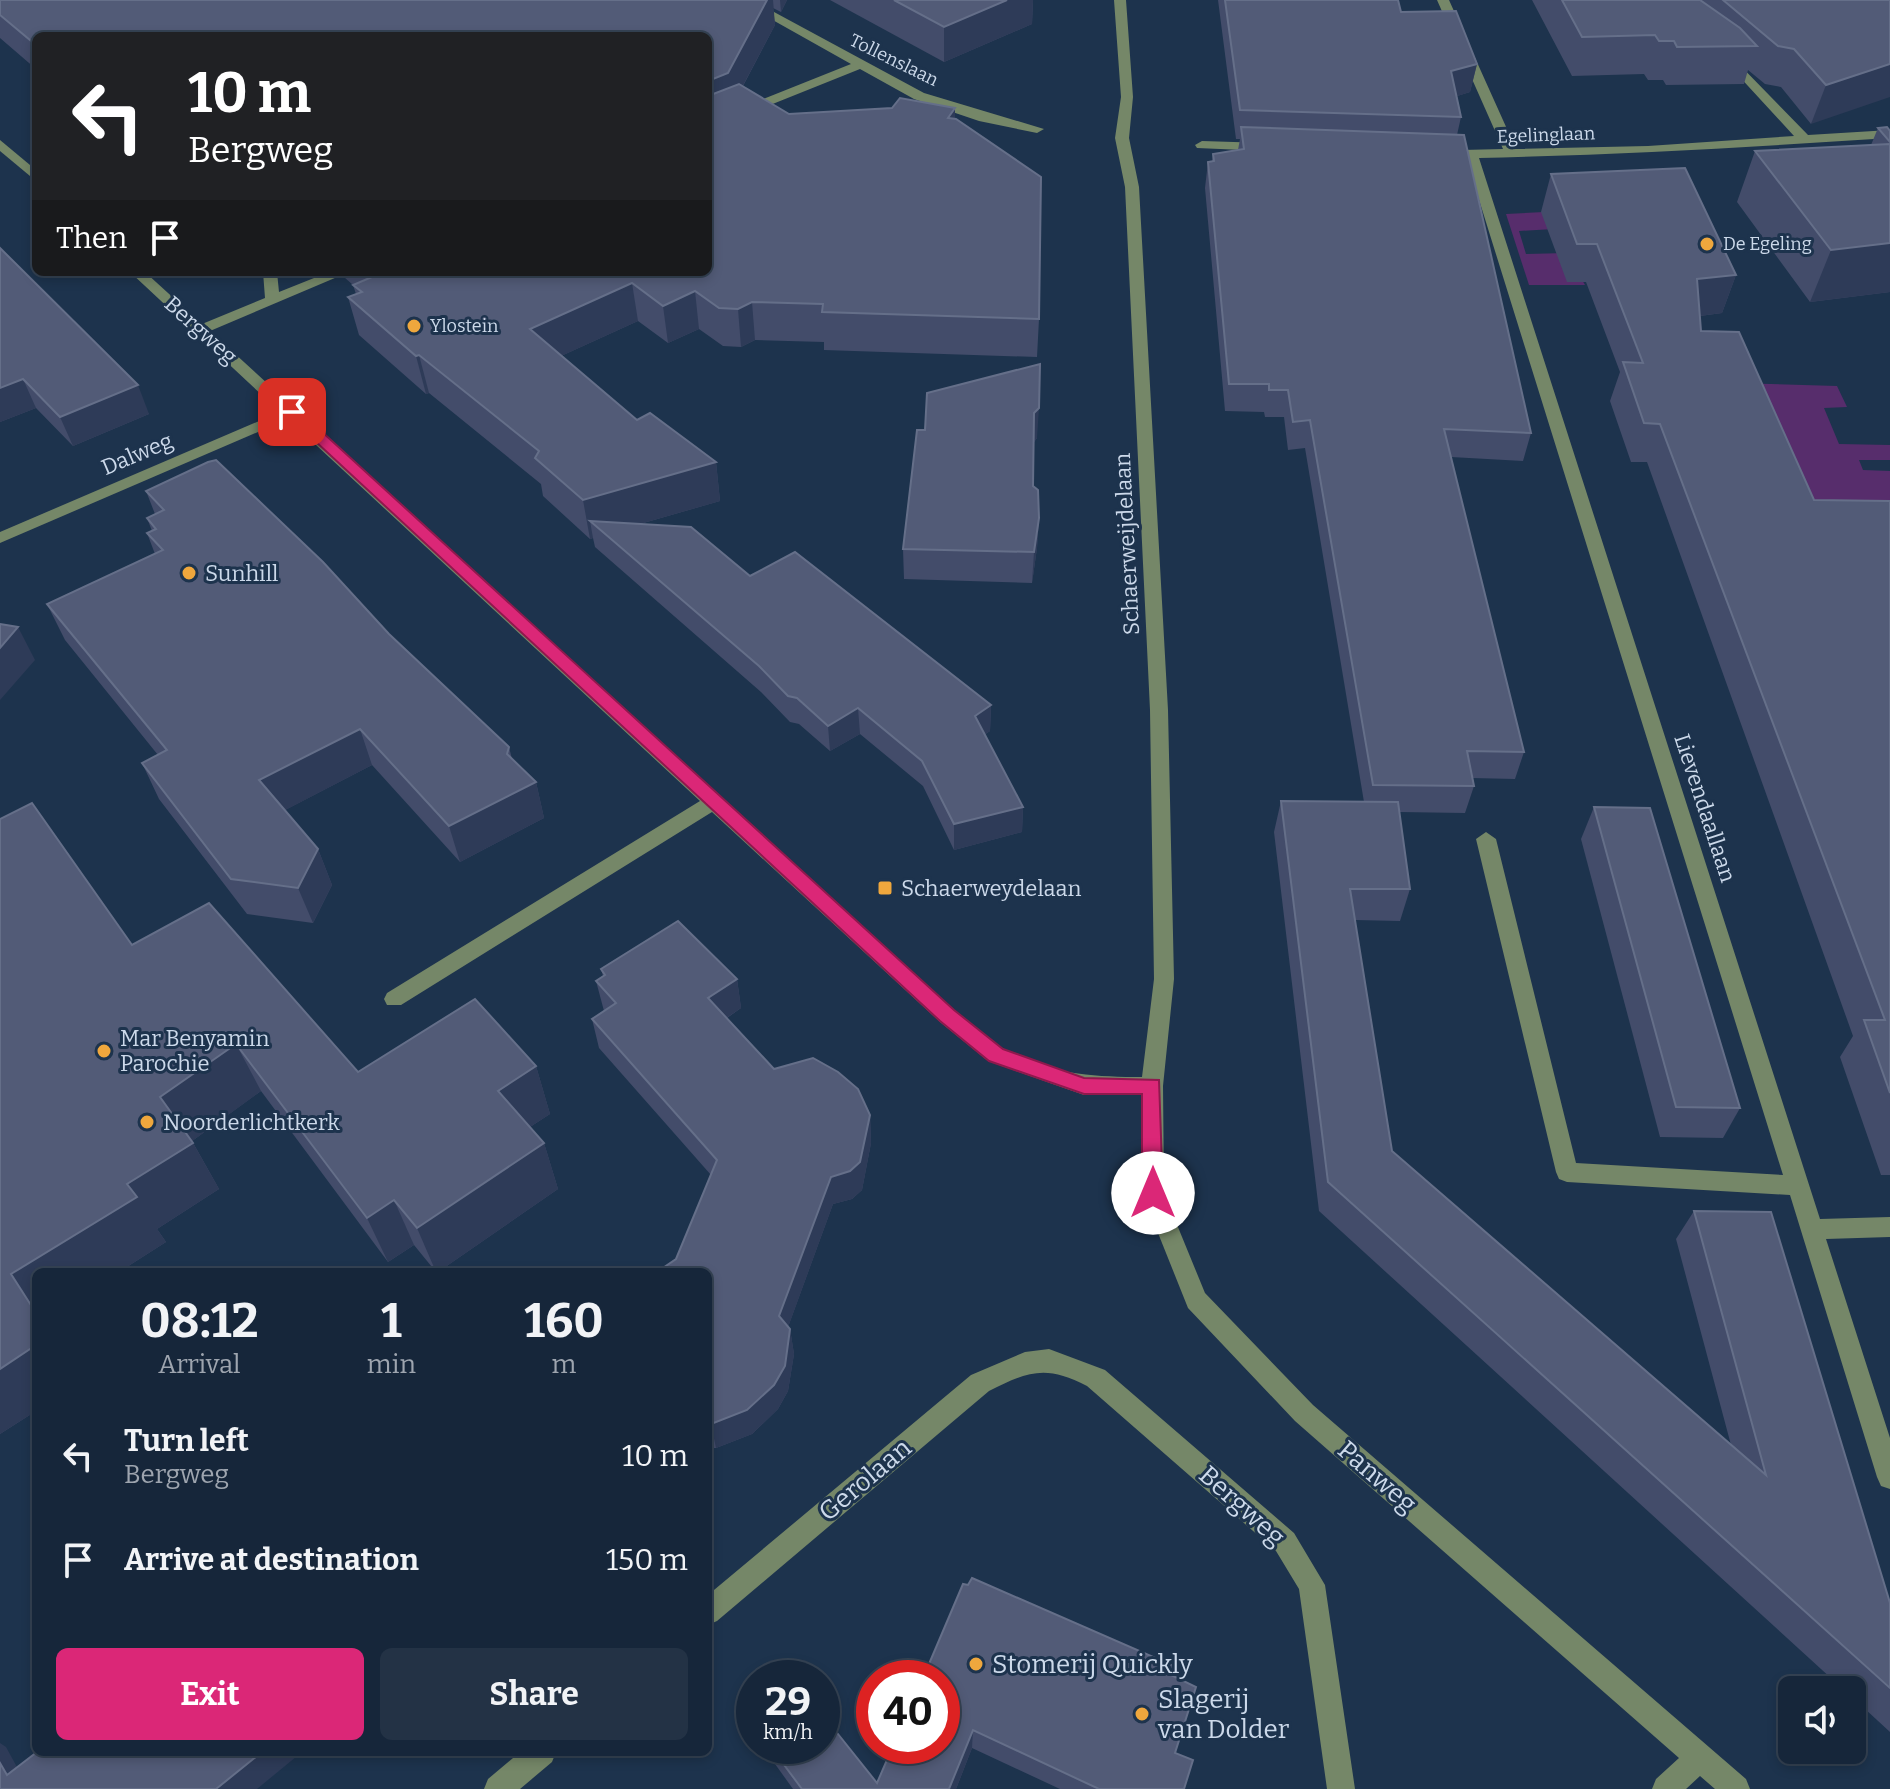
<!DOCTYPE html>
<html lang="en">
<head>
<meta charset="utf-8">
<style>
	:root { --surface:#16263a; --page:#233245; --text:#f1f3f6; --muted:#9ea5af; --line:#354354; --accent:#db2777 }
	body { margin:0; font-family:Bitter,serif; background:var(--page); color:var(--text); height:100vh; display:flex; flex-direction:column; font-size:30px; white-space:nowrap }
	* { box-sizing:border-box; margin:0 }
	p { font-size:26px; color:var(--muted) }
	.icon { flex:none; width:44px; height:44px; fill:none; stroke:currentColor; stroke-width:2; stroke-linecap:round; stroke-linejoin:round }
	.map { position:relative; flex:1; overflow:hidden }
	.drawer { position:absolute; left:32px; top:1268px; width:680px; height:488px; display:flex; flex-direction:column; background:var(--surface); border-radius:12px; box-shadow:0 4px 12px #0003,0 0 0 2px var(--line) }
	.drawer>* { flex:none }
	.banner { position:absolute; left:32px; top:32px; width:680px; height:244px; border-radius:12px; box-shadow:0 4px 12px #0003,0 0 0 2px var(--line); background:#202124; color:#fff; overflow:hidden }
	.fabs { position:absolute; left:1778px; top:1676px; display:grid; gap:16px }
	.fabs a { display:grid; place-items:center; width:88px; height:88px; border-radius:12px; background:var(--surface); box-shadow:0 4px 12px #0003,0 0 0 2px var(--line); font-size:40px }
	.speed { position:absolute; left:736px; top:1660px; display:flex; gap:16px; font-size:40px; font-weight:700; text-align:center }
	.speed>* { display:grid; place-content:center; width:104px; height:104px; border-radius:50%; background:var(--surface); box-shadow:0 4px 12px #0003,0 0 0 2px var(--line); line-height:1 }
	.speed small { font-size:20px; font-weight:400 }
	.speed .limit { border:12px solid #d22; background:#fff; color:#111 }
	.pin { position:absolute; display:grid; place-items:center; width:68px; height:68px; color:#fff; margin:-34px; border-radius:16px; box-shadow:0 4px 12px #0006 }
	.me { position:absolute; width:88px; margin:-44px; rotate:0deg; stroke-linejoin:round; filter:drop-shadow(0 0 6px #0008) }
	.turn { display:flex; align-items:center; gap:28px; height:168px; padding:0 24px; font-size:36px }
	.turn .icon { width:104px; height:104px; stroke-width:2.5 }
	.turn b { display:block; font-size:56px; line-height:68px }
	.then { display:flex; align-items:center; height:76px; padding:0 24px; background:#0003; gap:16px; font-size:30px }
	.eta { display:flex; justify-content:space-evenly; align-items:center; height:136px; text-align:center }
	.eta b { font-size:48px; font-weight:700; line-height:56px }
	.action { display:flex; gap:16px; margin-top:auto; padding:16px 24px }
	.action a { flex:1; height:92px; border-radius:12px; background:var(--accent); color:#fff; font-size:32px; font-weight:700; line-height:92px; text-align:center }
	.action a+a { background:var(--page); color:var(--text) }
	ul { padding:0; list-style:none }
	li { display:flex; align-items:center; gap:24px; height:104px; padding:0 24px }
	li div { flex:1 }
	li b { display:block; font-size:30px }
	li em { font-style:normal }
	.map>svg:first-child { display:block }
</style>
</head>
<body>
<div class="map">
<svg width="1890" height="1789" viewBox="0 0 1890 1789">
	<rect width="100%" height="100%" fill="#1d334d"/>
	<!-- green -->
	<g fill="#572d6c">
		<polygon points="1544,212 1554,229 1519,231 1526,254 1567,253 1585,285 1529,285 1506,214"/>
		<polygon points="1734,383 1837,386 1847,407 1824,408 1839,444 1890,445 1890,460 1859,460 1863,470 1890,471 1890,521 1787,518"/>
	</g>
	<g fill="none" stroke-linecap="round" stroke-linejoin="round">
		<!-- minor -->
		<g fill="#758768" fill-rule="evenodd">
			<polygon points="737,0 752,0 924,93 1044,129 1037,133 979,121 914,99 860,69 708,130 708,121 851,64"/>
			<path d="M1114 0H1126L1133 97 1129 138 1139 187 1168 710 1174 979 1163 1086 1164 1193 1205 1293 1313 1405 1746 1779 1750 1789H1715L1700 1776 1686 1789H1652L1656 1779 1679 1758 1295 1421 1188 1308 1142 1193 1141 1095H1084L988 1061 940 1022 712 812 401 1005H387L384 999 387 993 700 801 288 419 0 543V532L280 412 130 272H145L202 324 265 298 263 272H277L279 292 329 272H349L210 331 954 1010C970 1022 986 1038 1003 1049 1047 1074 1094 1077 1142 1077L1154 979 1150 710 1125 187 1115 138 1121 97Z"/>
			<path d="M1437 0H1449L1516 149 1648 146 1794 136 1725 61V55L1729 54 1808 135 1890 130V138C1753 147 1616 155 1479 158L1820 1219 1890 1217V1237L1826 1239 1890 1438V1489L1881 1486 1877 1477 1790 1195 1567 1182 1559 1179 1556 1172 1476 839 1486 832 1496 839 1576 1163 1783 1175 1466 158 1455 154 1462 150 1503 149Z"/>
			<polygon points="0,140 36,170 36,181 0,151"/>
			<polygon points="1202,141 1266,143 1273,147 1266,151 1197,148 1195,145"/>
			<path d="M1049 1349 1105 1370 1294 1533 1325 1585 1355 1789H1327L1299 1589 1276 1551 1087 1386C1046 1365 1029 1371 989 1391L717 1621 708 1625V1595L971 1375 1025 1352Z"/>
			<polygon points="520,1752 556,1752 552,1762 520,1789 484,1789 488,1779"/>
		</g>
	</g>
	<!-- wall -->
	<g fill="#434c6a">
		<polygon points="0,0 787,0 781,12 773,8 775,25 743,86 789,114 955,108 955,119 1039,319 1037,357 824,350 824,342 755,340 741,347 723,346 699,329 668,343 638,321 561,356 637,420 716,462 720,501 640,524 750,576 991,705 990,731 984,735 1023,807 1022,832 954,850 923,786 860,734 830,751 799,724 790,722 761,692 595,547 593,538 590,539 543,496 541,484 429,393 426,394 359,335 348,297 356,294 353,285 344,277 342,272 708,272 708,36 36,36 36,69 0,38"/>
		<polygon points="830,0 1033,0 1032,24 944,62"/>
		<polygon points="1218,0 1398,0 1401,12 1477,64 1470,92 1457,96 1461,117 1457,135 1531,433 1523,461 1451,457 1524,752 1515,779 1472,778 1474,786 1465,813 1399,812 1410,889 1400,921 1355,920 1392,1151 1731,1445 1676,1239 1694,1211 1890,1688 1890,1732 1852,1697 1852,1690 1844,1690 1319,1211 1274,832 1281,801 1364,802 1305,448 1288,450 1284,417 1265,417 1264,412 1225,411 1205,188 1208,162 1212,161 1213,154 1238,150 1240,139 1236,139"/>
		<polygon points="1532,0 1890,0 1811,124 1781,87 1765,84 1748,70 1744,84 1666,85 1663,80 1648,80 1644,74 1572,76"/>
		<polygon points="1878,128 1890,131 1890,292 1810,302 1737,202 1755,151 1871,145"/>
		<polygon points="1551,174 1736,275 1722,313 1700,316 1701,331 1814,500 1890,501 1890,1175 1881,1175 1840,1057 1853,1036 1647,462 1631,462 1610,401 1620,372 1586,282 1567,282 1541,212"/>
		<polygon points="0,248 149,414 73,446 36,408 0,422"/>
		<polygon points="925,430 1037,438 1034,442 1033,486 1039,518 1037,548 1032,583 904,579 903,549"/>
		<polygon points="146,491 389,634 509,747 512,759 536,782 544,818 460,862 372,765 285,810 318,849 332,885 313,923 247,914 159,799 142,763 158,755 65,640 47,604 155,554 147,533 152,531 147,518 155,514"/>
		<polygon points="32,803 132,945 209,903 358,1072 475,999 536,1066 550,1114 530,1127 544,1143 558,1189 438,1272 436,1272 414,1245 388,1262 261,1091 192,1141 219,1189 157,1229 166,1242 119,1272 36,1272 36,1411 0,1434 0,819"/>
		<polygon points="1594,807 1740,1108 1723,1138 1660,1137 1581,839"/>
		<polygon points="601,969 737,979 741,1008 727,1018 774,1069 870,1115 871,1143 862,1190 852,1199 833,1204 788,1327 790,1329 794,1354 788,1391 778,1409 752,1434 716,1448 708,1448 708,1272 676,1259 711,1175 599,1048 592,1019 604,1011 596,981 603,976"/>
		<polygon points="1171,1675 1175,1753 1184,1789 1060,1789 972,1748 956,1789 793,1789 770,1757 767,1746 822,1746 877,1783 942,1678"/>
	</g>
	<!-- shaded-wall -->
	<g fill="#2e3b58">
		<polygon points="767,0 773,0 775,25 731,108 708,118 708,81"/>
		<polygon points="780,0 787,0 781,12"/>
		<polygon points="1007,0 1033,0 1032,24 944,62 944,27"/>
		<polygon points="1477,64 1470,92 1445,100 1451,71"/>
		<polygon points="1890,64 1890,97 1811,124 1826,85"/>
		<polygon points="955,108 955,144 948,118"/>
		<polygon points="1890,243 1890,292 1810,302 1831,250"/>
		<polygon points="1736,275 1722,313 1684,318 1697,279"/>
		<polygon points="632,283 638,321 537,367 530,329"/>
		<polygon points="695,291 699,329 668,343 663,306"/>
		<polygon points="752,302 755,340 741,347 738,309"/>
		<polygon points="419,355 429,393 426,394 416,356"/>
		<polygon points="23,379 36,408 0,422 0,388"/>
		<polygon points="138,385 149,414 73,446 60,417"/>
		<polygon points="1039,408 1037,438 1033,443 1034,413"/>
		<polygon points="716,462 720,501 605,534 590,521 593,538 590,539 583,500"/>
		<polygon points="1039,518 1037,548 1032,583 1034,552"/>
		<polygon points="18,627 35,660 0,700 0,648"/>
		<polygon points="991,705 990,731 974,742 975,716"/>
		<polygon points="858,708 860,734 830,751 828,726"/>
		<polygon points="360,729 372,765 274,816 259,780"/>
		<polygon points="536,782 544,818 460,862 449,826"/>
		<polygon points="1023,807 1022,832 954,850 954,824"/>
		<polygon points="318,849 332,885 313,923 298,888"/>
		<polygon points="737,979 741,1008 713,1027 708,998"/>
		<polygon points="236,1044 261,1091 188,1144 160,1097"/>
		<polygon points="536,1066 550,1114 513,1138 498,1091"/>
		<polygon points="870,1115 871,1143 862,1190 852,1199 833,1204 783,1341 779,1316 831,1177"/>
		<polygon points="193,1143 219,1189 157,1229 166,1242 119,1272 36,1272 36,1313 11,1274 127,1184"/>
		<polygon points="544,1143 558,1189 438,1272 436,1272 417,1228"/>
		<polygon points="394,1200 414,1245 388,1262 367,1218"/>
		<polygon points="790,1329 794,1354 788,1391 778,1409 752,1434 716,1448 711,1424"/>
		<polygon points="36,1345 36,1411 0,1434 0,1369"/>
		<polygon points="973,1730 972,1748 956,1789 949,1789"/>
		<polygon points="0,1743 6,1747 29,1789 7,1775 0,1763"/>
		<polygon points="262,1752 302,1752 257,1789 216,1789"/>
	</g>
	<!-- building -->
	<g fill="#525b77" stroke="#656f89" stroke-width="2">
		<polygon points="0,0 767,0 728,73 708,81 708,36 36,36 36,45 0,15"/>
		<polygon points="894,0 1007,0 944,27"/>
		<polygon points="1225,0 1398,0 1401,12 1456,11 1477,64 1451,71 1461,117 1240,110"/>
		<polygon points="1562,0 1700,0 1740,28 1757,46 1677,47 1674,41 1659,41 1655,35 1582,37"/>
		<polygon points="1723,0 1890,0 1890,64 1826,85 1794,49 1778,46"/>
		<polygon points="739,84 789,114 892,108 900,98 955,108 948,118 956,119 1041,177 1039,319 822,312 823,304 752,302 738,309 719,308 695,291 663,306 632,283 530,329 637,420 650,413 716,462 583,500 535,458 539,451 419,355 416,356 348,297 362,292 353,285 379,274 376,272 708,272 708,96"/>
		<polygon points="1241,127 1464,135 1531,433 1444,429 1524,752 1467,751 1474,786 1373,785 1310,420 1293,422 1288,390 1269,390 1269,384 1229,384 1208,162 1214,161 1213,154 1244,149"/>
		<polygon points="1887,127 1890,131 1890,142 1878,128"/>
		<polygon points="1890,144 1890,243 1831,250 1755,151"/>
		<polygon points="1685,168 1736,275 1697,279 1701,331 1739,332 1814,500 1890,501 1890,1093 1864,1020 1885,1020 1660,424 1644,423 1623,362 1643,363 1597,244 1577,244 1551,174"/>
		<polygon points="0,248 138,385 60,417 23,379 0,388"/>
		<polygon points="1040,364 1039,408 1034,413 1033,486 1038,490 1039,518 1034,552 903,549 917,430 925,430 927,393"/>
		<polygon points="216,460 323,562 389,634 509,747 507,754 536,782 449,826 360,729 259,780 318,849 298,888 231,879 142,763 167,750 47,604 163,550 147,533 156,529 147,518 164,510 146,491 208,462"/>
		<polygon points="590,521 691,527 750,576 795,552 991,705 975,716 1023,807 954,824 922,761 858,708 828,726 797,698 788,696 759,666"/>
		<polygon points="0,624 18,627 0,648"/>
		<polygon points="1281,801 1398,802 1410,889 1350,889 1392,1151 1766,1475 1694,1211 1771,1212 1890,1603 1890,1688 1328,1182"/>
		<polygon points="32,803 132,945 209,903 358,1072 475,999 536,1066 498,1091 544,1143 417,1228 394,1200 367,1218 236,1044 160,1097 193,1143 127,1184 137,1197 11,1274 36,1313 36,1345 0,1369 0,819"/>
		<polygon points="1594,807 1650,808 1740,1108 1676,1107"/>
		<polygon points="678,921 737,979 708,998 774,1069 813,1058 838,1072 858,1089 870,1115 860,1162 850,1171 831,1177 779,1316 790,1329 785,1366 774,1385 747,1410 711,1424 708,1424 708,1272 657,1272 676,1259 717,1160 592,1019 616,1003 596,981 605,975 601,969"/>
		<polygon points="972,1578 1174,1666 1171,1675 1196,1687 1175,1753 1193,1760 1184,1789 1099,1789 973,1730 949,1789 802,1789 770,1746 822,1746 822,1714 877,1783 893,1746 942,1746 942,1678 923,1678 963,1584 968,1585"/>
		<polygon points="37,1752 262,1752 216,1789 0,1789 0,1763 7,1775"/>
	</g>
	<!-- route -->
	<polygon fill="#db2777" stroke="#8e194d" stroke-width="2" points="287,409 297,409 954,1010 1003,1049 1084,1078 1159,1080 1163,1193 1160,1200 1145,1200 1142,1193 1142,1094 1084,1094 989,1061 940,1021 287,415"/>
	<!-- markers -->
	<g fill="#efa73d" stroke="#1d334d" stroke-width="3">
		<circle cx="1707" cy="244" r="8"/>
		<circle cx="414" cy="326" r="8"/>
		<circle cx="189" cy="573" r="8"/>
		<rect x="877" y="880" width="16" height="16" rx="4"/>
		<circle cx="104" cy="1051" r="8"/>
		<circle cx="147" cy="1122" r="8"/>
		<circle cx="976" cy="1664" r="8"/>
		<circle cx="1142" cy="1714" r="8"/>
	</g>
	<g text-anchor="middle" dominant-baseline="central" stroke-width="6" stroke-linejoin="round" paint-order="stroke">
		<!-- far-street labels -->
		<g font-size="18" fill="#ccd9ea" stroke="#1d334d">
			<text transform="translate(894 60) rotate(26)">Tollenslaan</text>
			<text transform="translate(1546 135) rotate(-2)">Egelinglaan</text>
		</g>
		<!-- far-poi labels -->
		<g font-size="18" fill="#ccd9ea" stroke="#1d334d" text-anchor="start">
			<text x="1723" y="244">De Egeling</text>
			<text x="430" y="326">Ylostein</text>
		</g>
		<!-- street labels -->
		<g font-size="22" fill="#ccd9ea" stroke="#1d334d">
			<text transform="translate(201 330) rotate(42)">Bergweg</text>
			<text transform="translate(137 454) rotate(-23)">Dalweg</text>
			<text transform="translate(1127 544) rotate(-93)">Schaerweijdelaan</text>
			<text transform="translate(1705 808) rotate(72)">Lievendaallaan</text>
		</g>
		<!-- poi labels -->
		<g font-size="22" fill="#ccd9ea" stroke="#1d334d" text-anchor="start">
			<text x="205" y="573">Sunhill</text>
			<text x="901" y="888">Schaerweydelaan</text>
			<text x="120" y="1038">Mar Benyamin<tspan x="120" dy="25">Parochie</tspan></text>
			<text x="163" y="1122">Noorderlichtkerk</text>
		</g>
		<!-- near-street labels -->
		<g font-size="26" fill="#ccd9ea" stroke="#1d334d">
			<text transform="translate(1377 1477) rotate(41)">Panweg</text>
			<text transform="translate(865 1480) rotate(-40)">Gerolaan</text>
			<text transform="translate(1242 1506) rotate(42)">Bergweg</text>
		</g>
		<!-- near-poi labels -->
		<g font-size="26" fill="#ccd9ea" stroke="#1d334d" text-anchor="start">
			<text x="992" y="1664">Stomerij Quickly</text>
			<text x="1158" y="1699">Slagerij<tspan x="1158" dy="30">van Dolder</tspan></text>
		</g>
	</g>
</svg>
<div class="fabs">
<a><svg class="icon" aria-label="sound" viewBox="0 0 24 24"><path d="M4 9h4l5-4v14l-5-4H4zM17 9q2 3 0 6"/></svg></a>
</div>
<div class="speed"><div>29<small>km/h</small></div><div class="limit">40</div></div>
<div class="pin" style="left:292px;top:412px;background:#d93025"><svg class="icon" aria-label="arrive" viewBox="0 0 24 24"><path d="M6 21V4h12l-3 4 3 4H6"/></svg></div>
<svg class="me" style="left:1153px;top:1193px" viewBox="-20 -20 40 40"><circle r="19" fill="#fff"/><path d="M0-13L10 11 0 6-10 11z" fill="#db2777"/></svg>
<div class="banner">
<div class="turn"><svg class="icon" aria-label="left" viewBox="0 0 24 24"><path d="M17 20v-9H6M10 6l-5 5 5 5"/></svg><div><b>10 m</b>Bergweg</div></div>
<div class="then">Then<svg class="icon" aria-label="arrive" viewBox="0 0 24 24"><path d="M6 21V4h12l-3 4 3 4H6"/></svg></div>
</div>
<section class="drawer">
<div class="eta">
<div><b>08:12</b><p>Arrival</p></div>
<div><b>1</b><p>min</p></div>
<div><b>160</b><p>m</p></div>
</div>
<ul>
<li><svg class="icon" aria-label="left" viewBox="0 0 24 24"><path d="M17 20v-9H6M10 6l-5 5 5 5"/></svg><div><b>Turn left</b><p>Bergweg</p></div><em>10 m</em></li>
<li><svg class="icon" aria-label="arrive" viewBox="0 0 24 24"><path d="M6 21V4h12l-3 4 3 4H6"/></svg><div><b>Arrive at destination</b></div><em>150 m</em></li>
</ul>
<div class="action"><a>Exit</a><a>Share</a></div>
</section>
</div>
</body>
</html>
